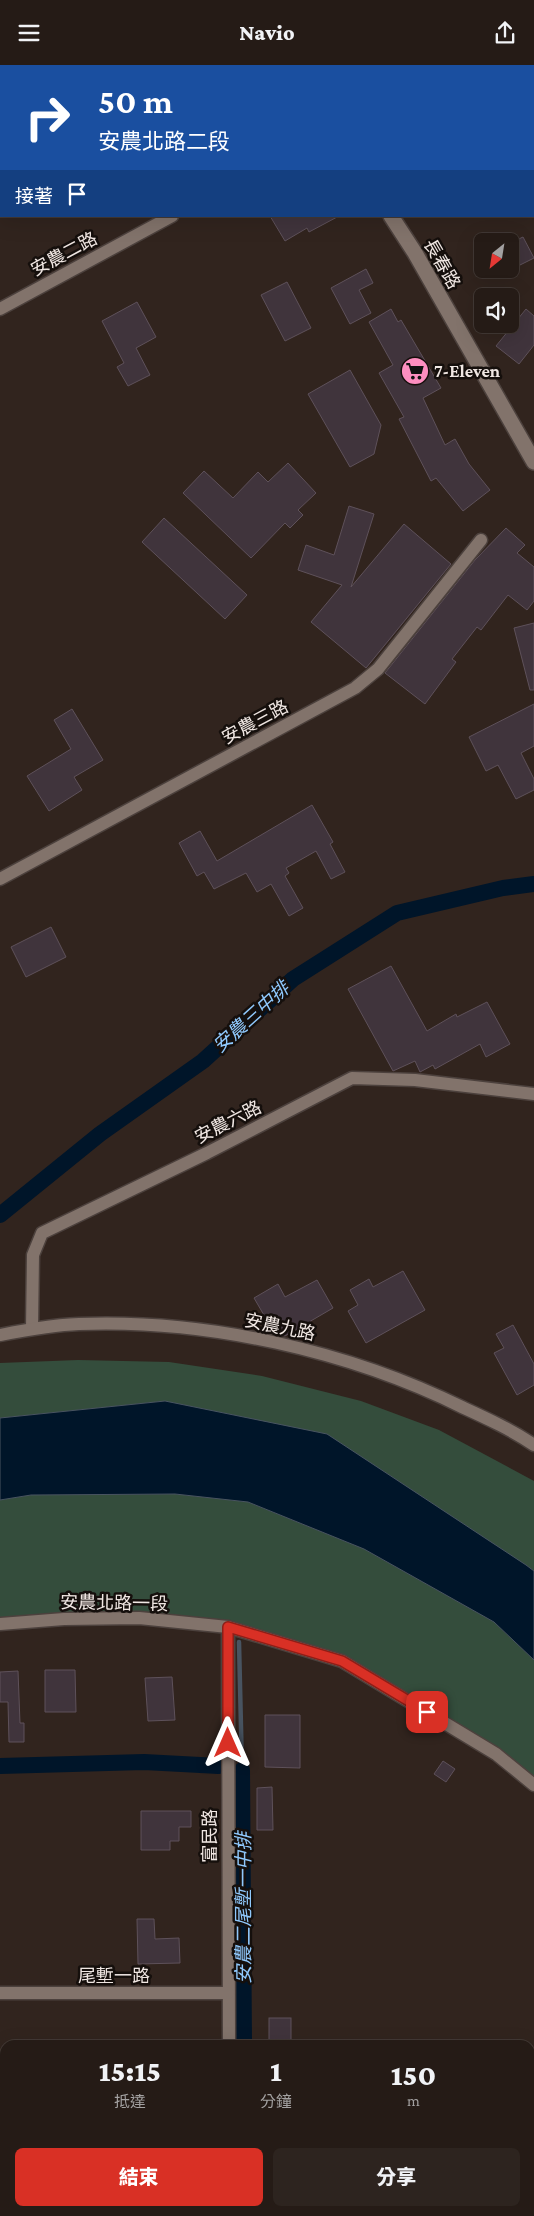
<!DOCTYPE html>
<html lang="zh-TW">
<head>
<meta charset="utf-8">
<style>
	:root { --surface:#251b16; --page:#2d241f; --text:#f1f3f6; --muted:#a3a1a1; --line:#423935; --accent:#d93025 }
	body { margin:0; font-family:"Crimson Pro","Noto Sans TC",serif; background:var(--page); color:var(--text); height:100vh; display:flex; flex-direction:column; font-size:19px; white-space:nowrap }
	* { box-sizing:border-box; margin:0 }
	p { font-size:16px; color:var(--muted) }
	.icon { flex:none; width:28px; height:28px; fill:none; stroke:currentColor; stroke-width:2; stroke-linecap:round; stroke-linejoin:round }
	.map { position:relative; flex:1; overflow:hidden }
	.details { position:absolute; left:0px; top:1975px; width:535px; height:176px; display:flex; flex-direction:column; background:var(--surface); border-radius:15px 15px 0 0; box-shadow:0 5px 20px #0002,0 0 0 1px var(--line) }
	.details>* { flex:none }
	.banner { position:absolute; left:0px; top:0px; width:535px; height:152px; box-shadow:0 5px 20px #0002,0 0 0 1px var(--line); background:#1a4fa0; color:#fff; overflow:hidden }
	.needle { width:32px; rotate:210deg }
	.buttons { position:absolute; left:474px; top:168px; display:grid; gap:10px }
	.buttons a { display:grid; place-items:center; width:45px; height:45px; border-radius:8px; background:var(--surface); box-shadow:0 5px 20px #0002,0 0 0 1px var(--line); font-size:25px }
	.pin { position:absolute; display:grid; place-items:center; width:42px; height:42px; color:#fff; margin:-21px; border-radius:10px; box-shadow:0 2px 8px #0006 }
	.me { position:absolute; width:55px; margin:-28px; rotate:0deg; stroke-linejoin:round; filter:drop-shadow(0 0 4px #0008) }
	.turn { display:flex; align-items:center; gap:18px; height:105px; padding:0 15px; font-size:22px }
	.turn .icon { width:65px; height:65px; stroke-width:2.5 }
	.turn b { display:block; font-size:35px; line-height:42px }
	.then { display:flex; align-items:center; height:48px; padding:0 15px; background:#0003; gap:10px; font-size:19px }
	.eta { display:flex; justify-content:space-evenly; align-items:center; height:85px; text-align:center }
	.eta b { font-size:30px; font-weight:800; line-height:35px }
	.button { display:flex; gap:10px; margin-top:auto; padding:10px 15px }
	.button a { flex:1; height:58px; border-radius:8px; background:var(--accent); color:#fff; font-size:20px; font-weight:800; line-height:58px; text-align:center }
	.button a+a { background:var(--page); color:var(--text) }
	header { display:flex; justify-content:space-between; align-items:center; height:65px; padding:0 15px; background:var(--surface); font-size:22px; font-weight:800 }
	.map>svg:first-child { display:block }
</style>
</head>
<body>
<header><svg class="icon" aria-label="menu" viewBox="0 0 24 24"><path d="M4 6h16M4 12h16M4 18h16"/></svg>Navio<svg class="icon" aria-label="share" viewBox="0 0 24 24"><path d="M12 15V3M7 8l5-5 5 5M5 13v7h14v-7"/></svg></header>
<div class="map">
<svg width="534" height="2151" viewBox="0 0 534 2151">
	<rect width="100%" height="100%" fill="#31241e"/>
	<!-- green -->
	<g fill="#344d3c">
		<polygon points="78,1295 169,1297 262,1311 361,1336 439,1365 534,1416 534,1506 526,1500 165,1336 0,1353 0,1298"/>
		<polygon points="175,1429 248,1437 364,1484 494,1557 534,1595 534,1720 342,1596 228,1562 139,1553 0,1560 0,1435 31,1430"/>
	</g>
	<!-- water -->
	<polygon fill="#001529" stroke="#485461" points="165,1336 327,1369 526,1500 534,1506 534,1595 494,1557 364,1484 248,1437 175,1429 31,1430 0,1435 0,1353"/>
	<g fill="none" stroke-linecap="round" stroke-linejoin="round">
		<!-- stream -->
		<g stroke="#485461" stroke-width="4.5">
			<polyline points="496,0 498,1"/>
			<polyline points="239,1577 242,1705"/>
			<polyline points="530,2143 534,2143"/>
		</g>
		<!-- canal -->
		<g stroke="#001529" stroke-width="16">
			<polyline points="0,1150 100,1069 203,996 293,914 397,848 503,823 534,819"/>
			<polyline points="0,1701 144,1697 219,1701"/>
			<polyline points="242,1705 244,1980"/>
		</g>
	</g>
	<!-- building -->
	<g fill="#40343c" stroke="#5e515a">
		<polygon points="270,151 339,151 309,167 307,163 285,176"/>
		<polygon points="523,172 534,193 510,205 510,178"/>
		<polygon points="366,204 373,218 359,225 371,248 350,259 331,223"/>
		<polygon points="287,217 311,263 285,276 261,230"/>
		<polygon points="137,237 156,272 136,283 150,310 128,321 117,302 124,298 102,256"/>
		<polygon points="391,244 398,257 401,255 441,323 423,333 445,380 455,374 469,399 490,425 463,446 436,413 431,416 399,354 404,352 379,308 393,300 369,257"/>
		<polygon points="526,244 534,251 534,280 519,299 496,281"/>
		<polygon points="350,305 381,360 374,389 350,402 308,329"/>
		<polygon points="288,398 316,428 298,445 303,450 290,463 285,458 251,493 183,428 204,406 233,433 258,407 268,417"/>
		<polygon points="349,441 374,449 351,522 404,459 451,499 366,603 311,557 342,520 298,505 306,480 334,490"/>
		<polygon points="164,453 247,530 225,554 142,477"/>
		<polygon points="506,463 525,480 517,488 534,502 534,536 527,545 508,530 481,565 477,562 452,594 456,597 425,639 385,608 475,495"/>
		<polygon points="534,558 534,625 530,625 514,563"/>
		<polygon points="534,639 534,681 521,688 534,714 534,725 516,734 498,700 486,706 469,672"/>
		<polygon points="72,644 103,695 74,712 82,725 49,746 27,711 71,684 54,655"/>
		<polygon points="312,740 333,777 330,779 345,807 331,814 316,786 286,803 289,808 285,811 303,843 289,851 271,819 257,827 246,808 214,824 204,807 197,811 179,778 200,766 217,796"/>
		<polygon points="51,862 66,892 26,912 11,882"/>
		<polygon points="391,901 427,966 456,949 457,952 487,937 510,979 486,992 480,979 435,1004 433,1000 420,1007 415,996 393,1006 348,924"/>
		<polygon points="403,1206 425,1245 366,1278 348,1246 358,1240 350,1225 369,1214 373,1222"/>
		<polygon points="317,1215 333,1243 285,1271 275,1269 254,1233 278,1219 285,1232"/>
		<polygon points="513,1260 534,1299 534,1320 517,1330 494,1288 504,1283 496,1269"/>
		<polygon points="45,1605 75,1605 76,1647 45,1647"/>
		<polygon points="18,1606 20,1658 24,1658 24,1677 9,1677 8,1637 0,1637 0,1607"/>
		<polygon points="172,1612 175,1655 148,1656 145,1613"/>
		<polygon points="265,1650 300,1650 300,1703 265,1702"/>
		<polygon points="443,1696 455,1704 446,1717 434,1709"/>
		<polygon points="272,1722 273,1765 257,1765 257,1723"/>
		<polygon points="141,1746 191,1746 191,1762 179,1762 179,1776 170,1776 170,1785 141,1785"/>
		<polygon points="137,1854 154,1854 155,1874 179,1873 180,1898 138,1899"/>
		<rect x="269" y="1953" width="22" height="27"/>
	</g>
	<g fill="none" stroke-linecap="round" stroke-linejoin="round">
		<defs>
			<g id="minor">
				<polyline points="285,0 286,1"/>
				<polyline points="341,0 342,1"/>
				<polyline points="513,0 516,1"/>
				<polyline points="534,11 534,12"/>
				<polyline points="0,244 172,151"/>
				<polyline points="0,814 355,623 378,604 481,475"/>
				<polyline points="32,1264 33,1190 42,1168 207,1088 352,1013 415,1015 534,1029"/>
				<path d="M0 1270C26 1265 52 1260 79 1259 207 1254 349 1286 464 1343 488 1354 512 1365 534 1380"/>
				<polyline points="0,1559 64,1554 139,1553 228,1562 342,1596 496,1689 534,1720"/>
				<polyline points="228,1562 229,1980"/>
				<polyline points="0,1928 228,1928"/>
				<polyline points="235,2146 235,2151"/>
			</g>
			<g id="tertiary">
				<polyline points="306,0 306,1"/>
				<polyline points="391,151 415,188 534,397"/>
			</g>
		</defs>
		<!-- minor casing -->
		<use href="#minor" stroke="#4c413d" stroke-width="15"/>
		<!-- tertiary casing -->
		<use href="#tertiary" stroke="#4c413d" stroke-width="18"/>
		<!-- minor -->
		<use href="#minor" stroke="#82736b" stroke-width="12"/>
		<!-- tertiary -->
		<use href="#tertiary" stroke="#82736b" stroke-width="15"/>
	</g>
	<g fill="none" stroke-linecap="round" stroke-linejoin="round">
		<defs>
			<polyline id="route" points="228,1678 228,1562 342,1596 427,1647"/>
		</defs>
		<!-- route casing -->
		<use href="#route" stroke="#8d1f18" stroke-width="12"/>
		<!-- route -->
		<use href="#route" stroke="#d93025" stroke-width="9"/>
	</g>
	<!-- icons -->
	<defs>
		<symbol id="supermarket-disc" viewBox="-11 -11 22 22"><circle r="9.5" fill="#fd8ec0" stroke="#150f0c"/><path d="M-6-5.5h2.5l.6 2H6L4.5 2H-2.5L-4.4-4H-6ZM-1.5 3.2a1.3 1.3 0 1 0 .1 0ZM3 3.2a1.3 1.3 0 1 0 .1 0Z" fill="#111"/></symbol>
	</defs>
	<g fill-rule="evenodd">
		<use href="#supermarket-disc" x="399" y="290" width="32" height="32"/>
	</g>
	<g text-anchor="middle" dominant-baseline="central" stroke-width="5" stroke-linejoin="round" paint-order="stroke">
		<!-- street labels -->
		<g font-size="18" fill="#f0e7e3" stroke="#150f0c">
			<text transform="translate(64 189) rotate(-28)">安農二路</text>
			<text transform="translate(442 199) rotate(60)">長春路</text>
			<text transform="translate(255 657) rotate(-28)">安農三路</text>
			<text transform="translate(228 1057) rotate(-27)">安農六路</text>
			<text transform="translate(280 1262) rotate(12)">安農九路</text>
			<text transform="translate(114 1538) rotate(1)">安農北路一段</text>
			<text transform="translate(210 1771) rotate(-90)">富民路</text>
			<text x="114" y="1911">尾塹一路</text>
		</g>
		<!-- poi labels -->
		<g font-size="18" font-weight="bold" fill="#f0e7e3" stroke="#150f0c" text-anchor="start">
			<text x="434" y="306">7-Eleven</text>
		</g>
		<!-- water labels -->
		<g font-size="19" font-style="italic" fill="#8fc8fc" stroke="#150f0c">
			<text transform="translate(251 952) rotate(-42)">安農三中排</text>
			<text transform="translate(243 1843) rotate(-90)">安農二尾塹一中排</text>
		</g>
	</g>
</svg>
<div class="buttons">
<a><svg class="needle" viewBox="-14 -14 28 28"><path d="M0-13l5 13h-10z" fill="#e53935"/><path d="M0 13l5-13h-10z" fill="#a3a1a1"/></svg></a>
<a><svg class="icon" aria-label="sound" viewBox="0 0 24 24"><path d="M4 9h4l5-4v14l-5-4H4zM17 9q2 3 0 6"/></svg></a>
</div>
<div class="pin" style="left:427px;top:1647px;background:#d93025"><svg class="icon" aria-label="arrive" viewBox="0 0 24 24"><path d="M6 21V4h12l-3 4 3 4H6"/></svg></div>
<svg class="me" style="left:228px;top:1678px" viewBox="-20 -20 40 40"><path d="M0-17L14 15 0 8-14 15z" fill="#d93025" stroke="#fff" stroke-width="4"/></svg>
<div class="banner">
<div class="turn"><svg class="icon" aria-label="right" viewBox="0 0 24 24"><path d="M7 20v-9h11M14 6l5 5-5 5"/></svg><div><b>50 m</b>安農北路二段</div></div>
<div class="then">接著<svg class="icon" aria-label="arrive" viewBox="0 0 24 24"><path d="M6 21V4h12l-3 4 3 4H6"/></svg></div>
</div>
<section class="details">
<div class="eta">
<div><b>15:15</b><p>抵達</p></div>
<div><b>1</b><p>分鐘</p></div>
<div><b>150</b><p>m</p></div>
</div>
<div class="button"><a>結束</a><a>分享</a></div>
</section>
</div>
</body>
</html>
